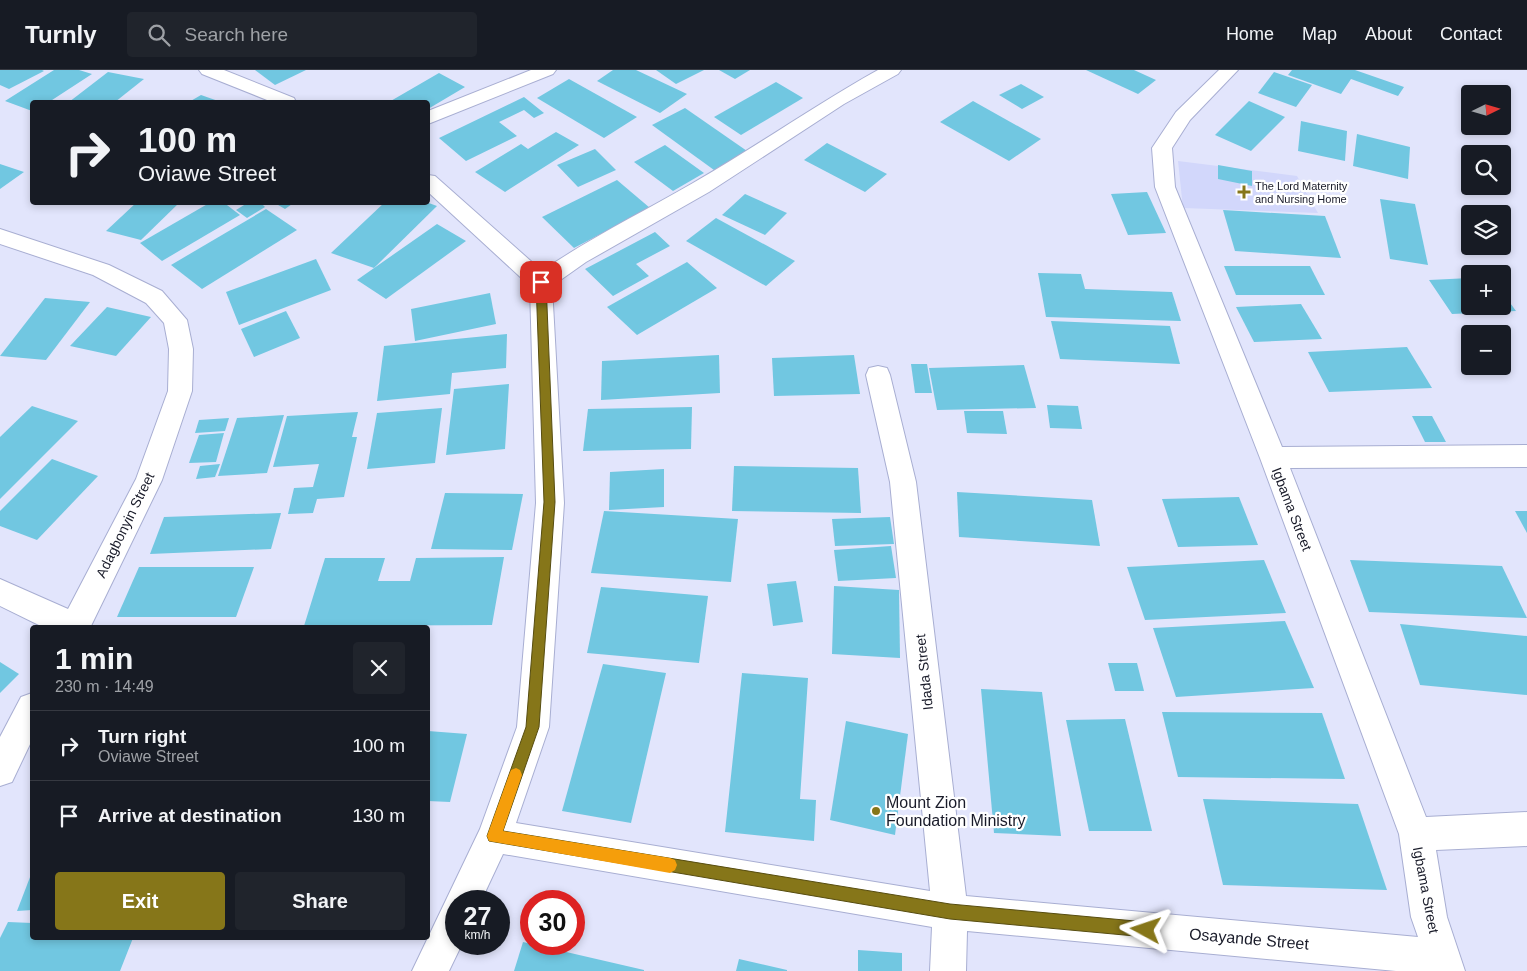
<!DOCTYPE html>
<html lang="en">
<head>
<meta charset="utf-8">
<style>
	:root { --surface:#171b24; --page:#20242c; --text:#f1f3f6; --muted:#9ea1a6; --line:#363941; --accent:#867619 }
	body { margin:0; font-family:Arial,sans-serif; background:var(--page); color:var(--text); height:100vh; display:flex; flex-direction:column; font-size:19px; white-space:nowrap }
	* { box-sizing:border-box; margin:0 }
	p { font-size:16px; color:var(--muted) }
	.icon { flex:none; width:28px; height:28px; fill:none; stroke:currentColor; stroke-width:2; stroke-linecap:round; stroke-linejoin:round }
	.map { position:relative; flex:1; overflow:hidden }
	.details { position:absolute; left:30px; top:555px; width:400px; height:315px; display:flex; flex-direction:column; background:var(--surface); border-radius:5px; box-shadow:0 2px 8px #0003 }
	.details>* { flex:none }
	.guide { position:absolute; left:30px; top:30px; width:400px; height:105px; border-radius:5px; box-shadow:0 2px 8px #0003; background:#171b24; color:var(--text); overflow:hidden }
	.needle { width:32px; rotate:85deg }
	.controls { position:absolute; left:1461px; top:15px; display:grid; gap:10px }
	.controls a { display:grid; place-items:center; width:50px; height:50px; border-radius:5px; background:var(--surface); box-shadow:0 2px 8px #0003; font-size:25px }
	.speed { position:absolute; left:445px; top:820px; display:flex; gap:10px; font-size:25px; font-weight:700; text-align:center }
	.speed>* { display:grid; place-content:center; width:65px; height:65px; border-radius:50%; background:var(--surface); box-shadow:0 2px 8px #0003; line-height:1 }
	.speed small { font-size:12px; font-weight:400 }
	.speed .limit { border:8px solid #d22; background:#fff; color:#111 }
	.pin { position:absolute; display:grid; place-items:center; width:42px; height:42px; color:#fff; margin:-21px; border-radius:10px; box-shadow:0 2px 8px #0006 }
	.me { position:absolute; width:55px; margin:-28px; rotate:275deg; stroke-linejoin:round; filter:drop-shadow(0 0 4px #0008) }
	.turn { display:flex; align-items:center; gap:18px; height:105px; padding:0 25px; font-size:22px }
	.turn .icon { width:65px; height:65px; stroke-width:2.5 }
	.turn b { display:block; font-size:35px; line-height:42px }
	.round { display:grid; place-items:center; flex:none; width:52px; height:52px; border-radius:5px; background:var(--page) }
	.headline { display:flex; align-items:center; justify-content:space-between; height:85px; padding:0 25px }
	h1 { font-size:30px; font-weight:600; line-height:38px }
	.action { display:flex; gap:10px; margin-top:auto; padding:10px 25px }
	.action a { flex:1; height:58px; border-radius:5px; background:var(--accent); color:#fff; font-size:20px; font-weight:600; line-height:58px; text-align:center }
	.action a+a { background:var(--page); color:var(--text) }
	ul { padding:0; list-style:none }
	li { display:flex; align-items:center; gap:15px; height:70px; padding:0 25px; border-top:1px solid var(--line) }
	li div { flex:1 }
	li b { display:block; font-size:19px }
	li em { font-style:normal }
	header { display:flex; align-items:center; gap:30px; box-sizing:border-box; height:70px; padding:0 25px; background:var(--surface); border-bottom:1px solid var(--line) }
	header strong { font-size:24px }
	nav { display:flex; gap:28px; margin-inline-start:auto; font-size:18px }
	.search { width:350px; height:45px; background:var(--page); display:flex; align-items:center; gap:12px; box-sizing:border-box; padding:0 18px; border-radius:5px; color:var(--muted); font-size:19px }
	.map>svg:first-child { display:block }
</style>
</head>
<body>
<header>
<strong>Turnly</strong>
<div class="search"><svg class="icon" aria-label="search" viewBox="0 0 24 24"><circle cx="10" cy="10" r="6"/><path d="M15 15l6 6"/></svg>Search here</div>
<nav><a>Home</a><a>Map</a><a>About</a><a>Contact</a></nav>
</header>
<div class="map">
<svg width="1527" height="901" viewBox="0 0 1527 901">
	<rect width="100%" height="100%" fill="#e2e5fc"/>
	<!-- built -->
	<polygon fill="#d2d7fb" points="1178,91 1297,106 1318,143 1183,138"/>
	<!-- building -->
	<g fill="#71c7e1">
		<polygon points="0,0 42,0 44,1 9,19 0,15"/>
		<polygon points="54,0 79,0 92,4 49,32 32,32 32,41 5,31"/>
		<polygon points="255,0 306,0 275,15"/>
		<polygon points="613,0 636,0 687,24 660,43 597,11"/>
		<polygon points="656,0 704,0 676,14"/>
		<polygon points="719,0 750,0 735,9"/>
		<polygon points="1086,0 1134,0 1156,10 1138,24"/>
		<polygon points="1292,0 1355,0 1404,17 1398,26 1351,9 1341,24 1288,5"/>
		<polygon points="108,2 144,9 115,32 69,32"/>
		<polygon points="1274,2 1312,15 1296,37 1258,23"/>
		<polygon points="439,3 465,17 428,39 428,32 389,32"/>
		<polygon points="569,9 637,47 604,68 537,28"/>
		<polygon points="776,12 803,28 741,65 714,47"/>
		<polygon points="1021,14 1044,27 1022,39 999,25"/>
		<polygon points="201,25 221,32 189,32"/>
		<polygon points="524,27 544,43 534,48 524,40 499,52 517,66 466,91 439,68"/>
		<polygon points="973,31 1041,69 1009,91 940,52"/>
		<polygon points="1249,31 1285,47 1251,81 1215,65"/>
		<polygon points="685,38 747,81 714,100 652,55"/>
		<polygon points="1301,51 1347,61 1345,91 1298,81"/>
		<polygon points="556,62 579,75 505,122 475,102 521,74 528,79"/>
		<polygon points="1357,64 1410,77 1408,109 1353,96"/>
		<polygon points="827,73 887,104 865,122 804,90"/>
		<polygon points="665,75 704,103 673,121 634,92"/>
		<polygon points="595,79 616,100 578,117 557,95"/>
		<polygon points="0,94 24,102 0,119"/>
		<polygon points="1218,95 1252,101 1252,116 1218,109"/>
		<polygon points="617,110 650,138 574,178 542,147"/>
		<polygon points="1147,122 1166,163 1128,165 1111,124"/>
		<polygon points="745,124 787,143 765,165 722,145"/>
		<polygon points="1380,129 1415,134 1428,195 1390,189"/>
		<polygon points="137,132 180,132 141,170 106,161"/>
		<polygon points="211,132 223,132 240,145 162,191 140,173"/>
		<polygon points="249,132 260,132 265,137 247,148 236,140"/>
		<polygon points="273,132 295,132 285,139"/>
		<polygon points="385,132 426,132 437,136 374,198 331,183"/>
		<polygon points="266,139 297,160 202,219 171,195"/>
		<polygon points="1223,140 1325,146 1341,188 1235,181"/>
		<polygon points="716,148 795,191 766,216 686,171"/>
		<polygon points="437,154 466,171 386,229 357,210"/>
		<polygon points="655,162 670,176 636,194 649,206 613,226 585,199"/>
		<polygon points="316,189 331,220 239,255 226,222"/>
		<polygon points="687,192 717,218 637,265 607,237"/>
		<polygon points="1224,196 1310,196 1325,225 1236,225"/>
		<polygon points="1038,203 1081,204 1085,219 1172,222 1181,251 1046,247"/>
		<polygon points="1470,208 1470,236 1502,236 1502,222 1516,241 1452,244 1429,210"/>
		<polygon points="490,223 496,254 415,271 411,239"/>
		<polygon points="45,228 90,232 46,290 0,286"/>
		<polygon points="1301,234 1322,269 1254,272 1236,237"/>
		<polygon points="107,237 151,247 116,286 70,276"/>
		<polygon points="286,241 300,268 254,287 241,259"/>
		<polygon points="1051,251 1170,256 1180,294 1060,289"/>
		<polygon points="507,264 506,298 452,303 450,324 377,331 384,276"/>
		<polygon points="1407,277 1432,318 1329,322 1308,282"/>
		<polygon points="719,285 720,323 601,330 602,291"/>
		<polygon points="854,285 860,324 774,326 772,288"/>
		<polygon points="911,294 927,294 932,323 915,323"/>
		<polygon points="1024,295 1036,338 937,340 929,298"/>
		<polygon points="509,314 505,379 446,385 454,319"/>
		<polygon points="1047,335 1078,336 1082,359 1050,358"/>
		<polygon points="32,336 78,351 0,429 0,367"/>
		<polygon points="692,337 691,379 583,381 588,339"/>
		<polygon points="442,338 435,393 367,399 377,343"/>
		<polygon points="964,341 1003,341 1007,364 967,363"/>
		<polygon points="358,342 352,367 357,367 344,427 317,429 313,443 288,444 294,418 313,417 319,394 273,397 287,346"/>
		<polygon points="284,345 267,403 218,406 237,348"/>
		<polygon points="1412,346 1432,346 1446,372 1425,372"/>
		<polygon points="229,348 225,361 195,363 199,350"/>
		<polygon points="224,363 216,392 189,393 199,365"/>
		<polygon points="52,389 98,406 37,470 0,456 0,441"/>
		<polygon points="220,394 215,407 196,409 200,396"/>
		<polygon points="734,396 858,398 861,443 732,441"/>
		<polygon points="664,399 664,437 609,440 610,402"/>
		<polygon points="957,422 1092,430 1100,476 959,467"/>
		<polygon points="445,423 523,424 512,480 431,479"/>
		<polygon points="1239,427 1258,475 1178,477 1162,429"/>
		<polygon points="604,441 738,449 731,512 591,503"/>
		<polygon points="1515,441 1527,441 1527,463"/>
		<polygon points="281,443 271,479 150,484 164,447"/>
		<polygon points="890,447 894,474 835,476 832,449"/>
		<polygon points="891,476 896,508 838,511 834,480"/>
		<polygon points="504,487 492,555 304,556 325,488 385,488 378,511 410,511 416,488"/>
		<polygon points="1264,490 1286,543 1145,550 1127,497"/>
		<polygon points="1350,490 1502,496 1527,548 1369,542"/>
		<polygon points="139,497 254,497 236,547 117,547"/>
		<polygon points="796,511 803,552 773,556 767,514"/>
		<polygon points="834,516 899,520 900,588 832,584"/>
		<polygon points="601,517 708,526 699,593 587,583"/>
		<polygon points="1285,551 1314,618 1176,627 1153,558"/>
		<polygon points="1400,554 1527,566 1527,625 1420,615"/>
		<polygon points="0,592 19,604 0,623"/>
		<polygon points="1108,593 1137,593 1144,621 1115,621"/>
		<polygon points="603,594 666,603 631,753 562,741"/>
		<polygon points="742,603 808,608 800,729 816,730 814,771 725,762"/>
		<polygon points="981,619 1042,622 1061,766 994,763"/>
		<polygon points="1162,642 1322,643 1345,709 1178,707"/>
		<polygon points="1125,649 1152,761 1089,761 1066,650"/>
		<polygon points="846,651 908,664 895,765 830,750"/>
		<polygon points="428,661 467,664 450,732 428,731"/>
		<polygon points="1203,729 1358,734 1387,820 1223,815"/>
		<polygon points="32,802 32,840 17,841"/>
		<polygon points="8,852 32,853 32,868 133,868 120,901 0,901 0,868"/>
		<polygon points="523,872 644,900 644,901 514,901"/>
		<polygon points="858,880 902,883 902,901 858,901"/>
		<polygon points="739,889 787,900 787,901 736,901"/>
	</g>
	<g fill="none" stroke-linecap="round" stroke-linejoin="round">
		<defs>
			<g id="minor">
				<polygon points="199,0 224,0 294,28 296,32 272,32 202,4"/>
				<polygon points="531,0 556,0 553,4 428,54 428,41"/>
				<path d="M878 0H901L898 4 844 34 709 122 586 192 552 216 564 433 549 657 516 753 930 821 890 412 866 305 869 298 878 296 887 298 890 305 916 412 966 826 1418 867 1411 847 1399 764 1260 388 1155 117 1152 78 1176 42 1219 0H1238L1190 50 1172 78 1175 117 1282 377 1527 375V397L1290 398 1426 747 1527 742V776L1436 780 1447 847 1465 901H1396L967 861 966 901H930L932 857 503 784 481 831H456V874H462L449 901H412L480 759 517 657 536 433 530 216 428 122V105L435 106 542 201C590 168 643 142 693 113 756 77 815 35 878 0Z"/>
				<polygon points="0,159 109,195 162,221 187,250 193,279 192,321 162,410 90,558 45,558 0,536 0,509 68,539 136,409 168,321 169,279 164,253 146,233 93,205 0,174"/>
				<polygon points="32,623 32,670 12,712 0,716 0,667 21,627"/>
			</g>
		</defs>
		<!-- minor casing -->
		<use href="#minor" stroke="#a8aed2" stroke-width="2"/>
		<!-- minor -->
		<use href="#minor" fill="#fff" fill-rule="evenodd"/>
	</g>
	<!-- route -->
	<polygon fill="#867619" stroke="#574d10" points="541,209 546,212 555,432 539,657 503,761 950,834 1146,852 1151,854 1153,860 1151,865 1146,867 950,849 489,771 487,766 526,657 544,432 536,212"/>
	<!-- slow -->
	<polygon fill="#f59e0b" points="516,698 520,700 522,705 503,761 670,788 675,790 677,795 675,800 670,803 489,771 487,766 509,705 511,700"/>
	<!-- markers -->
	<g fill="#867619" stroke="#fff" stroke-width="2">
		<path d="M1241.5 114.5h5v5h5v5h-5v5h-5v-5h-5v-5h5z"/>
		<circle cx="876" cy="741" r="5"/>
	</g>
	<g text-anchor="middle" dominant-baseline="central" stroke-width="4.5" stroke-linejoin="round" paint-order="stroke">
		<!-- far-poi labels -->
		<g font-size="11" fill="#191b29" stroke="#fff" text-anchor="start">
			<text x="1255" y="116">The Lord Maternity<tspan x="1255" dy="13">and Nursing Home</tspan></text>
		</g>
		<!-- street labels -->
		<g font-size="14" fill="#191b29" stroke="#fff">
			<text transform="translate(1292 439) rotate(69)">Igbama Street</text>
			<text transform="translate(125 455) rotate(-64)">Adagbonyin Street</text>
			<text transform="translate(924 602) rotate(-96)">Idada Street</text>
			<text transform="translate(1426 820) rotate(79)">Igbama Street</text>
		</g>
		<!-- near-poi labels -->
		<g font-size="16" fill="#191b29" stroke="#fff" text-anchor="start">
			<text x="886" y="732">Mount Zion<tspan x="886" dy="18">Foundation Ministry</tspan></text>
		</g>
		<!-- near-street labels -->
		<g font-size="16" fill="#191b29" stroke="#fff">
			<text transform="translate(1249 869) rotate(5)">Osayande Street</text>
		</g>
	</g>
</svg>
<div class="controls">
<a><svg class="needle" viewBox="-14 -14 28 28"><path d="M0-13l5 13h-10z" fill="#e53935"/><path d="M0 13l5-13h-10z" fill="#9ea1a6"/></svg></a>
<a><svg class="icon" aria-label="search" viewBox="0 0 24 24"><circle cx="10" cy="10" r="6"/><path d="M15 15l6 6"/></svg></a>
<a><svg class="icon" aria-label="layers" viewBox="0 0 24 24"><path d="M12 4l9 5-9 5-9-5zM3 14l9 5 9-5"/></svg></a>
<a>+</a>
<a>−</a>
</div>
<div class="speed"><div>27<small>km/h</small></div><div class="limit">30</div></div>
<div class="pin" style="left:541px;top:212px;background:#d93025"><svg class="icon" aria-label="arrive" viewBox="0 0 24 24"><path d="M6 21V4h12l-3 4 3 4H6"/></svg></div>
<svg class="me" style="left:1146px;top:860px" viewBox="-20 -20 40 40"><path d="M0-17L14 15 0 8-14 15z" fill="#867619" stroke="#fff" stroke-width="4"/></svg>
<div class="guide">
<div class="turn"><svg class="icon" aria-label="right" viewBox="0 0 24 24"><path d="M7 20v-9h11M14 6l5 5-5 5"/></svg><div><b>100 m</b>Oviawe Street</div></div>
</div>
<section class="details">
<div class="headline"><div><h1>1 min</h1><p>230 m · 14:49</p></div><a class="round"><svg class="icon" aria-label="close" viewBox="0 0 24 24"><path d="M6 6l12 12M18 6L6 18"/></svg></a></div>
<ul>
<li><svg class="icon" aria-label="right" viewBox="0 0 24 24"><path d="M7 20v-9h11M14 6l5 5-5 5"/></svg><div><b>Turn right</b><p>Oviawe Street</p></div><em>100 m</em></li>
<li><svg class="icon" aria-label="arrive" viewBox="0 0 24 24"><path d="M6 21V4h12l-3 4 3 4H6"/></svg><div><b>Arrive at destination</b></div><em>130 m</em></li>
</ul>
<div class="action"><a>Exit</a><a>Share</a></div>
</section>
</div>
</body>
</html>
